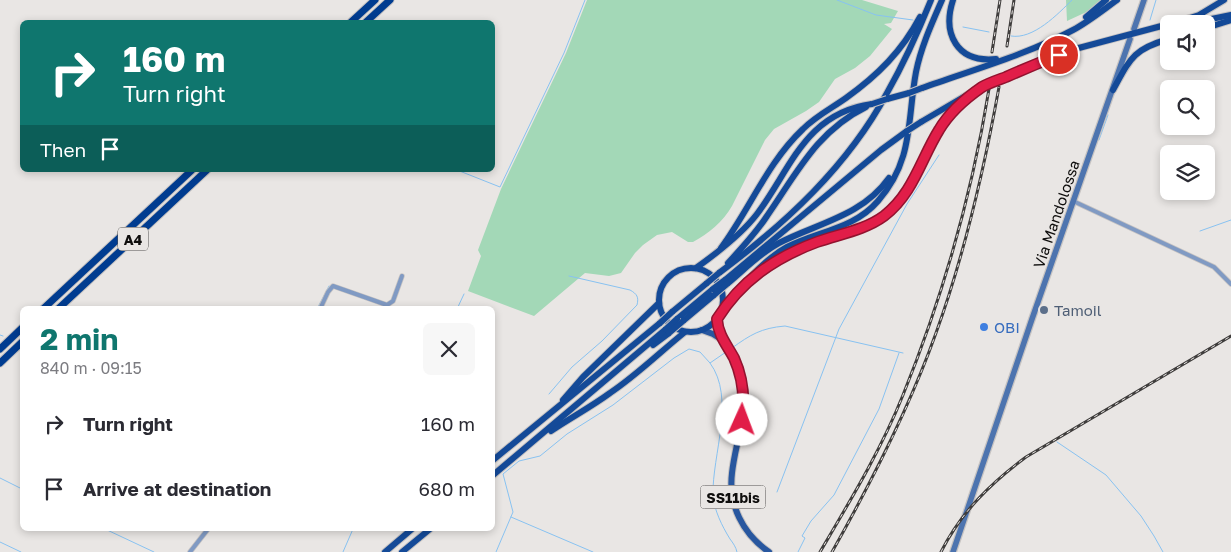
<!DOCTYPE html>
<html lang="en">
<head>
<meta charset="utf-8">
<style>
	:root { --surface:#fff; --page:#f7f7f7; --text:#2b2b33; --muted:#7c7c81; --accent:#0f766e }
	body { margin:0; font-family:"Golos Text",sans-serif; background:var(--page); color:var(--text); height:100vh; display:flex; flex-direction:column; font-size:19px; white-space:nowrap }
	* { box-sizing:border-box; margin:0 }
	p { font-size:16px; color:var(--muted) }
	.icon { flex:none; width:28px; height:28px; fill:none; stroke:currentColor; stroke-width:2; stroke-linecap:round; stroke-linejoin:round }
	.map { position:relative; flex:1; overflow:hidden }
	.panel { position:absolute; left:20px; top:306px; width:475px; height:225px; display:flex; flex-direction:column; background:var(--surface); border-radius:8px; box-shadow:0 2px 8px #0003 }
	.panel>* { flex:none }
	.guide { position:absolute; left:20px; top:20px; width:475px; height:152px; border-radius:8px; box-shadow:0 2px 8px #0003; background:#0f766e; color:#fff; overflow:hidden }
	.buttons { position:absolute; left:1160px; top:15px; display:grid; gap:10px }
	.buttons a { display:grid; place-items:center; width:55px; height:55px; border-radius:8px; background:var(--surface); box-shadow:0 2px 8px #0003; font-size:25px }
	.pin { position:absolute; display:grid; place-items:center; width:42px; height:42px; color:#fff; margin:-21px; border:2px solid #fff; border-radius:50%; box-shadow:0 1px 5px #0007 }
	.me { position:absolute; width:55px; margin:-28px; rotate:2deg; stroke-linejoin:round; filter:drop-shadow(0 0 4px #0008) }
	.turn { display:flex; align-items:center; gap:18px; height:105px; padding:0 20px; font-size:22px }
	.turn .icon { width:65px; height:65px; stroke-width:2.5 }
	.turn b { display:block; font-size:35px; line-height:42px }
	.then { display:flex; align-items:center; height:48px; padding:0 20px; background:#0003; gap:10px; font-size:19px }
	.round { display:grid; place-items:center; flex:none; width:52px; height:52px; border-radius:8px; background:var(--page) }
	.head { display:flex; align-items:center; justify-content:space-between; height:85px; padding:0 20px }
	h1 { font-size:30px; font-weight:700; line-height:38px; color:var(--accent) }
	ul { padding:0; list-style:none }
	li { display:flex; align-items:center; gap:15px; height:65px; padding:0 20px }
	li div { flex:1 }
	li b { display:block; font-size:19px }
	li em { font-style:normal }
	.map>svg:first-child { display:block }
</style>
</head>
<body>
<div class="map">
<svg width="1231" height="552" viewBox="0 0 1231 552">
	<rect width="100%" height="100%" fill="#e9e6e4"/>
	<!-- green -->
	<g fill="#a3d8b7">
		<path d="M587 0H862L898 11 891 23 884 24 892 29 870 56 855 68 835 79 819 102 806 111 774 129 765 140 732 206C723 222 708 234 693 242H688L672 232 657 235 643 245 635 253 621 273 609 276 585 273 534 316 468 291 481 256 478 250 501 189 566 53Z"/>
		<polygon points="1066,0 1102,0 1095,8 1067,21"/>
	</g>
	<g fill="none" stroke-linecap="round" stroke-linejoin="round">
		<!-- stream -->
		<g stroke="#88c2f1" stroke-width="1">
			<polyline points="837,0 876,15 913,20"/>
			<polyline points="1150,20 1156,0"/>
			<polyline points="963,27 989,32"/>
			<path d="M1011 36C1033 40 1058 14 1072 0"/>
			<polyline points="1099,140 1108,115"/>
			<polyline points="457,170 500,187 564,53 585,0"/>
			<polyline points="1200,231 1231,220"/>
			<polyline points="386,306 392,309"/>
			<polyline points="317,309 329,286"/>
			<polyline points="457,309 464,294"/>
			<polyline points="0,335 3,336"/>
			<path d="M732 348C750 335 761 328 785 326L903 353"/>
			<path d="M710 363C736 398 712 455 713 495 714 510 722 526 730 539 733 543 736 547 737 552"/>
			<path d="M549 394 572 367 602 341 637 305C639 297 637 294 630 290L569 276"/>
			<polyline points="1057,442 1106,475 1141,516 1154,536 1163,552"/>
			<polyline points="0,478 22,489"/>
			<polyline points="777,492 839,329 907,204 939,155"/>
			<polyline points="511,517 593,552"/>
			<polyline points="105,529 154,552"/>
			<polyline points="0,542 21,552"/>
			<polyline points="343,552 353,529"/>
			<polyline points="496,552 513,512 503,474 519,461 540,456 567,434 613,405 674,358 689,349 700,352 710,363 726,352"/>
			<polyline points="798,552 805,538 802,536 811,521 834,495 879,409 899,353"/>
		</g>
		<defs>
			<g id="minor">
				<polyline points="1073,201 1214,267 1231,284"/>
				<polyline points="320,309 328,292 333,286 387,305 393,301 402,276"/>
				<polyline points="190,552 208,529"/>
			</g>
			<g id="secondary">
				<polyline points="1134,29 1144,0"/>
				<polyline points="953,552 1032,319 1130,39"/>
			</g>
			<g id="primary">
				<path d="M717 319C718 335 726 344 733 357 738 368 742 379 743 390 746 419 735 445 732 473 728 505 743 534 769 552"/>
				<polyline points="702,330 713,334 721,339"/>
			</g>
			<g id="trunk">
				<path d="M953 0C942 34 957 63 996 59"/>
				<polyline points="1086,17 1106,0"/>
				<polyline points="1171,24 1199,15 1224,0"/>
				<polyline points="1187,24 1231,15"/>
				<polyline points="1206,28 1231,20"/>
				<polyline points="981,87 1075,49 1169,24"/>
				<path d="M922 88C972 70 1026 55 1073 30 1088 22 1103 10 1117 0"/>
				<path d="M1113 90C1130 59 1133 49 1169 39"/>
				<polyline points="887,99 909,93"/>
				<polyline points="921,122 972,92"/>
				<path d="M721 248C750 209 767 163 803 129 816 116 832 108 846 98 878 75 902 51 920 17"/>
				<path d="M728 263C742 248 756 233 767 216 797 173 817 131 866 107"/>
				<circle cx="691" cy="300" r="32"/>
				<path d="M696 268C717 253 741 235 757 214 791 169 805 113 872 104"/>
				<path d="M764 270C781 260 798 249 818 242 840 234 869 230 888 213 901 200 913 184 921 167 927 155 932 141 939 129 951 112 967 100 983 87"/>
				<path d="M719 273C785 224 848 166 887 93 904 63 918 32 931 0"/>
				<polyline points="725,280 881,150 907,131"/>
				<path d="M727 284C744 270 760 253 779 243 818 223 862 216 889 178"/>
				<path d="M722 310C739 289 763 260 787 247 818 231 854 229 878 201 914 160 907 120 916 72 921 47 932 23 942 0"/>
				<polyline points="672,312 707,283"/>
				<polyline points="677,319 713,289"/>
				<polyline points="683,321 714,295"/>
				<polyline points="653,345 669,333"/>
				<polyline points="563,400 583,377 659,303"/>
				<path d="M551 431C570 418 591 407 610 393 637 375 660 352 685 332"/>
				<polyline points="492,461 660,323"/>
				<polyline points="492,476 666,329"/>
				<polyline points="385,552 412,529"/>
				<polyline points="402,552 430,529"/>
			</g>
			<g id="motorway">
				<polyline points="351,22 375,0"/>
				<polyline points="366,22 390,0"/>
				<polyline points="43,309 192,170"/>
				<polyline points="58,309 207,170"/>
				<polyline points="0,349 22,328"/>
				<polyline points="0,363 22,342"/>
			</g>
		</defs>
		<!-- minor casing -->
		<use href="#minor" stroke="#c6c3c2" stroke-width="5.5"/>
		<!-- secondary casing -->
		<use href="#secondary" stroke="#c6c3c2" stroke-width="8"/>
		<!-- primary casing -->
		<use href="#primary" stroke="#c6c3c2" stroke-width="8"/>
		<!-- trunk casing -->
		<use href="#trunk" stroke="#c6c3c2" stroke-width="8"/>
		<!-- motorway casing -->
		<use href="#motorway" stroke="#c6c3c2" stroke-width="9"/>
		<!-- minor -->
		<use href="#minor" stroke="#809ac3" stroke-width="4"/>
		<!-- secondary -->
		<use href="#secondary" stroke="#4d74af" stroke-width="5.5"/>
		<!-- primary -->
		<use href="#primary" stroke="#28579f" stroke-width="6"/>
		<!-- trunk -->
		<use href="#trunk" stroke="#144a98" stroke-width="6"/>
		<!-- motorway -->
		<use href="#motorway" stroke="#003c90" stroke-width="7"/>
		<defs>
			<g id="rail">
				<polyline points="1007,46 1014,0"/>
				<polyline points="992,52 1000,0"/>
				<path d="M820 552C850 501 881 450 903 395 943 296 972 194 989 89"/>
				<path d="M832 552C872 481 909 409 936 333 965 253 984 170 999 87"/>
				<path d="M941 552C961 512 991 483 1026 457L1231 336"/>
			</g>
		</defs>
		<!-- rail casing -->
		<use href="#rail" stroke="#3f3d3c" stroke-width="3"/>
		<!-- rail -->
		<use href="#rail" stroke="#e9e6e4" stroke-width="1" stroke-dasharray="4" stroke-linecap="butt"/>
		<defs>
			<g id="trunk-bridge">
				<polyline points="909,93 922,88"/>
				<polyline points="872,104 887,99"/>
				<polyline points="907,131 921,122"/>
				<polyline points="707,283 719,273"/>
				<polyline points="713,289 725,280"/>
				<polyline points="714,295 727,284"/>
				<polyline points="660,323 672,312"/>
				<polyline points="666,329 677,319"/>
				<polyline points="669,333 683,321"/>
			</g>
		</defs>
		<!-- trunk-bridge casing -->
		<use href="#trunk-bridge" stroke="#c6c3c2" stroke-width="8" stroke-linecap="butt"/>
		<!-- trunk-bridge -->
		<use href="#trunk-bridge" stroke="#144a98" stroke-width="6"/>
	</g>
	<g fill="none" stroke-linecap="round" stroke-linejoin="round">
		<defs>
			<path id="route" d="M742 420C745 399 743 378 734 358 727 345 718 335 717 319 741 281 774 258 817 242 840 234 865 230 884 216 913 194 921 159 939 130 949 113 966 98 982 87 989 83 998 80 1006 77 1024 69 1041 62 1059 55"/>
		</defs>
		<!-- route casing -->
		<use href="#route" stroke="#92132f" stroke-width="12"/>
		<!-- route -->
		<use href="#route" stroke="#e11d48" stroke-width="9"/>
	</g>
	<!-- markers -->
	<circle fill="#5c6f8a" stroke="#e9e6e4" stroke-width="2" cx="1044" cy="310" r="5"/>
	<circle fill="#3f7fe0" stroke="#e9e6e4" stroke-width="2" cx="984" cy="327" r="5"/>
	<g text-anchor="middle" dominant-baseline="central" stroke-width="4" stroke-linejoin="round" paint-order="stroke">
		<!-- shield labels -->
		<g fill="#e9e6e4" stroke="#504f4e" stroke-width="1">
			<rect x="118" y="227.5" width="30" height="23" rx="4"/>
			<rect x="700.5" y="485.5" width="65" height="23" rx="4"/>
		</g>
		<g font-size="14" font-weight="bold" fill="#0f0e0d">
			<text x="133" y="239">A4</text>
			<text x="733" y="497">SS11bis</text>
		</g>
		<!-- street labels -->
		<g font-size="15" fill="#0f0e0d" stroke="#e9e6e4">
			<text transform="translate(1056 214) rotate(-71)">Via Mandolossa</text>
		</g>
		<!-- service labels -->
		<g font-size="15" fill="#4e5e75" stroke="#e9e6e4" text-anchor="start">
			<text x="1054" y="310">Tamoil</text>
		</g>
		<!-- shop labels -->
		<g font-size="15" fill="#366cbe" stroke="#e9e6e4" text-anchor="start">
			<text x="994" y="327">OBI</text>
		</g>
	</g>
</svg>
<div class="buttons">
<a><svg class="icon" aria-label="sound" viewBox="0 0 24 24"><path d="M4 9h4l5-4v14l-5-4H4zM17 9q2 3 0 6"/></svg></a>
<a><svg class="icon" aria-label="search" viewBox="0 0 24 24"><circle cx="10" cy="10" r="6"/><path d="M15 15l6 6"/></svg></a>
<a><svg class="icon" aria-label="layers" viewBox="0 0 24 24"><path d="M12 4l9 5-9 5-9-5zM3 14l9 5 9-5"/></svg></a>
</div>
<div class="pin" style="left:1059px;top:55px;background:#d93025"><svg class="icon" aria-label="arrive" viewBox="0 0 24 24"><path d="M6 21V4h12l-3 4 3 4H6"/></svg></div>
<svg class="me" style="left:742px;top:420px" viewBox="-20 -20 40 40"><circle r="19" fill="#fff"/><path d="M0-13L10 11 0 6-10 11z" fill="#e11d48"/></svg>
<div class="guide">
<div class="turn"><svg class="icon" aria-label="right" viewBox="0 0 24 24"><path d="M7 20v-9h11M14 6l5 5-5 5"/></svg><div><b>160 m</b>Turn right</div></div>
<div class="then">Then<svg class="icon" aria-label="arrive" viewBox="0 0 24 24"><path d="M6 21V4h12l-3 4 3 4H6"/></svg></div>
</div>
<section class="panel">
<div class="head"><div><h1>2 min</h1><p>840 m · 09:15</p></div><a class="round"><svg class="icon" aria-label="close" viewBox="0 0 24 24"><path d="M6 6l12 12M18 6L6 18"/></svg></a></div>
<ul>
<li><svg class="icon" aria-label="right" viewBox="0 0 24 24"><path d="M7 20v-9h11M14 6l5 5-5 5"/></svg><div><b>Turn right</b></div><em>160 m</em></li>
<li><svg class="icon" aria-label="arrive" viewBox="0 0 24 24"><path d="M6 21V4h12l-3 4 3 4H6"/></svg><div><b>Arrive at destination</b></div><em>680 m</em></li>
</ul>
</section>
</div>
</body>
</html>
